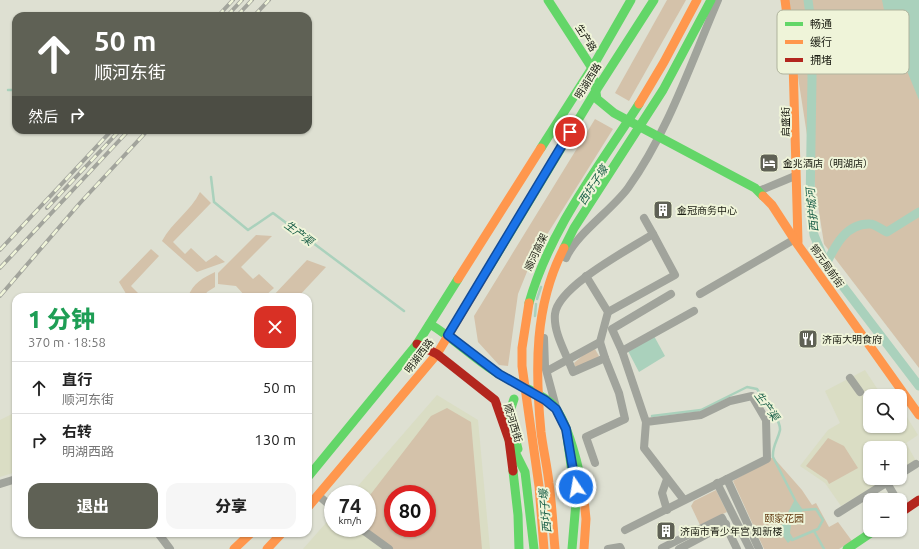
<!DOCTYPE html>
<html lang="zh">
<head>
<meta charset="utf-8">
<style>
	:root { --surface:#fff; --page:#f6f6f6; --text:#222; --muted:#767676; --line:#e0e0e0; --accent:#5f6155 }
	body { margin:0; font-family:Ubuntu,"Noto Sans SC",sans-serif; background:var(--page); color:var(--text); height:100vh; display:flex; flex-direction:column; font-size:15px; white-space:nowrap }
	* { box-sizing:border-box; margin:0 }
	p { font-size:13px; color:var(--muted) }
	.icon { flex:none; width:22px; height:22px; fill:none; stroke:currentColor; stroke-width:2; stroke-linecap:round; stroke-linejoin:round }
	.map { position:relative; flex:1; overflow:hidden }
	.side { position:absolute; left:12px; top:293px; width:300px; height:244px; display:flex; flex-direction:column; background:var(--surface); border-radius:12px; box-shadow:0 1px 3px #0004 }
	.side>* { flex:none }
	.hud { position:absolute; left:12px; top:12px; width:300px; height:122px; border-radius:12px; box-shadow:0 1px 3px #0004; background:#5f6155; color:#fff; overflow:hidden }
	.fabs { position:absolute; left:863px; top:389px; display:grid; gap:8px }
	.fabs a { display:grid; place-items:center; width:44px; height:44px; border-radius:8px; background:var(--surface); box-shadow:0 1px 3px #0004; font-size:20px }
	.speed { position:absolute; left:324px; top:485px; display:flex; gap:8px; font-size:20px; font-weight:700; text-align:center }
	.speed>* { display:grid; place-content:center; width:52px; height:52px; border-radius:50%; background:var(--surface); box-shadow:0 1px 3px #0004; line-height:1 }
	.speed small { font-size:10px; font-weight:400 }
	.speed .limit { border:6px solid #d22; background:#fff; color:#111 }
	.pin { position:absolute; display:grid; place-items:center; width:34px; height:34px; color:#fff; margin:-17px; border:2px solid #fff; border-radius:50%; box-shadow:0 1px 4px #0007 }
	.me { position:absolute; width:44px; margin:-22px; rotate:348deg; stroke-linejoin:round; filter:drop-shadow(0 0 3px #0008) }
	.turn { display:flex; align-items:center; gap:14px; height:84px; padding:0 16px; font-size:18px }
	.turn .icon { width:52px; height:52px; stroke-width:2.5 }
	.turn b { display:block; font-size:28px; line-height:34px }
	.then { display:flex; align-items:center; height:38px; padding:0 16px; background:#0003; gap:8px; font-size:15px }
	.round { display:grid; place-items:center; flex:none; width:42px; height:42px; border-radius:12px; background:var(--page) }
	.summary { display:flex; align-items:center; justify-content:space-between; height:68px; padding:0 16px }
	h1 { font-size:24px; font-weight:800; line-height:30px; color:#1e9e55 }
	.button { display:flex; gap:8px; margin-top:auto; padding:8px 16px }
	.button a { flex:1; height:46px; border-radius:12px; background:var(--accent); color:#fff; font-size:16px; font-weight:800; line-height:46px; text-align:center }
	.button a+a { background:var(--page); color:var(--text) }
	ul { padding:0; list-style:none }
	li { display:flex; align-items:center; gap:12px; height:52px; padding:0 16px; border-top:1px solid var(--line) }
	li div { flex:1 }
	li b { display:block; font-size:15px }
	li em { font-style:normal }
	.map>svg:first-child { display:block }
</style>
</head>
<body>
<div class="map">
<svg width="919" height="549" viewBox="0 0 919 549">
	<rect width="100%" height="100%" fill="#dee0d2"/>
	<!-- built -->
	<g fill="#daddc4" fill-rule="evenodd">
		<polygon points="865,370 882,396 870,396 870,426 900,426 900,406 918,435 906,443 916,461 900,471 900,448 870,448 870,478 888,478 841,506 825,483 800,466 828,430 840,423 825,391"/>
		<path d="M437 395 478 420 490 549H303L333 515V528H367V494H351ZM393 494H427V528H393Z"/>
		<polygon points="16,412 16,472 0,477 0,420"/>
	</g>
	<!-- green -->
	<g fill="#d4c2aa" fill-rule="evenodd">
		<polygon points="667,0 686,0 629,101 615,93"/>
		<polygon points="786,0 919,0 919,368 824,244"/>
		<polygon points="595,119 613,129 533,257 518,294 508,366 499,365 478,342 474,316"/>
		<path d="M200 192 211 203 173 242 185 254 191 248 206 262 216 255 225 262 197 272 162 241C172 222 191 211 200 192Z"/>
		<polygon points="256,235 272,236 241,267 253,279 259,274 274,288 264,297 246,297 236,286 218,284 218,273"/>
		<polygon points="151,249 159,256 131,286 142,297 128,297 119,282"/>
		<polygon points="307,260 326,267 298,297 272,297"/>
		<path d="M215 272V287L207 292 204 297H188C193 283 203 278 215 272Z"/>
		<polygon points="595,349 599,356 595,361 575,367 574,363 589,350"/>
		<path d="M447 408 471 422 482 549H389L360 528H367V499L431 416ZM393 494H427V528H393Z"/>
		<polygon points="828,438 844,446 858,468 829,484 827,480 806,466"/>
		<polygon points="773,457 802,490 812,505 816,503 829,527 838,522 852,541 839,549 764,549 733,481"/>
		<polygon points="716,490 727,512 700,525 691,506 694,501"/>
	</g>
	<!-- water -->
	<g fill="#aad1bc">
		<polygon points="882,0 919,0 919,100 886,20"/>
		<polygon points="654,336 665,356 639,372 628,351"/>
		<polygon points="796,500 803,510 799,518 791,524 790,533 793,538 788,543 780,532 780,528 794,501"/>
	</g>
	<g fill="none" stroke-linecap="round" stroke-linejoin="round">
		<!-- stream -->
		<g stroke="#aad1bc" stroke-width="2.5">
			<polyline points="8,90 16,90"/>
			<polyline points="211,177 214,202 248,230 273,213 404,311"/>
			<polyline points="537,299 541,287"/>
			<polyline points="535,316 536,304"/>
			<path d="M652 416 701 410 747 387 757 389C763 398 781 419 780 430 778 440 772 446 773 457L795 500"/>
			<polyline points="814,531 824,549"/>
			<polyline points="792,540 818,529 823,520 816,509 803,510"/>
		</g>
		<!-- canal -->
		<g stroke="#aad1bc" stroke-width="9">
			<polyline points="808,0 811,22 812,78 810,206 814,235 826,264 919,386"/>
			<path d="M826 264C835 246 846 223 870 224 875 224 882 230 887 232L919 212"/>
		</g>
		<!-- street -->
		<g stroke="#a1a49c" stroke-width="8">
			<polyline points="759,191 795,176"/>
			<path d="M566 258C576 234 612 210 628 188 668 132 691 63 718 0"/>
			<polyline points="700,294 795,239"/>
			<polyline points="608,312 675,275 653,234"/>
			<polyline points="544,338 545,366 556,407"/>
			<polyline points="600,342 605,358"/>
			<polyline points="622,351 612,329 671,294"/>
			<polyline points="547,371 600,342 608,312 586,276"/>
			<polyline points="850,378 860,392"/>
			<polyline points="646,422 622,351 694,311"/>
			<path d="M595 463 586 437 625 419 619 393 605 358 573 372C567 355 553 333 555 314 558 286 630 249 653 234L644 218"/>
			<polyline points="900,474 916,464"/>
			<polyline points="727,479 759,549"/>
			<polyline points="717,483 750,549"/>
			<polyline points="887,483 897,500"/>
			<polyline points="0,484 16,479"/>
			<polyline points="319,496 333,508"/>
			<polyline points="667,510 662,493 667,479"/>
			<polyline points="838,513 894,478"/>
			<polyline points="360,528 389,549"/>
			<polyline points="625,530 767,459 766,420 752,396 730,401 701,415 646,422 644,448 684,500"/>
			<polyline points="158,533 170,549"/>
			<polyline points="662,548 722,518 737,549"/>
			<polyline points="608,549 620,547 621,549"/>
			<polyline points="679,549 726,524"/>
		</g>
		<!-- fast -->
		<g stroke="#63d668" stroke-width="9">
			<polyline points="548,0 592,68 597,99 614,113 755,188 763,196"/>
			<polyline points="541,148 592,68 631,0"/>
			<polyline points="564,248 574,228 663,90 711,0"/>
			<polyline points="487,271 595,92 654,0"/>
			<path d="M529 303C550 229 598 168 639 104"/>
			<path d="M430 324C453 338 472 357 494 371 512 383 533 389 550 402 568 417 581 475 584 499"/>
			<polyline points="514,399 509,414 518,449"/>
			<polyline points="566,429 576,502 572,549"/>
			<polyline points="509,440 525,472 534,549"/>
			<polyline points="513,471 518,515 519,549"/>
			<polyline points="308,477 417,344 458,279"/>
			<polyline points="847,549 875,530"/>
		</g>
		<!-- slow -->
		<g stroke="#ff974d" stroke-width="9">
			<polyline points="785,0 793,61 798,242"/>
			<polyline points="639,104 664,62 697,0"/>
			<polyline points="763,196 772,205 798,245 919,415"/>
			<polyline points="458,279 541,148"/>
			<polyline points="529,303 522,348 522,366 539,486 544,549"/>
			<polyline points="308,507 437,354 487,271"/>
			<polyline points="234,549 251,533"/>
			<polyline points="267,549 282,533"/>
			<path d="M555 549C553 527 552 505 549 483 547 465 543 449 541 432 535 369 534 305 564 248"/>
			<polyline points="584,549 586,519 584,499"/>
		</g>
		<!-- jam -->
		<g stroke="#b3261e" stroke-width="9">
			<polyline points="417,344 437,354 495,400 509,440 513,471"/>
			<polyline points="900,513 919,500"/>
		</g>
		<defs>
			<g id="rail">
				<polyline points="218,16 233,0"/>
				<polyline points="227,16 242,0"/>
				<polyline points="237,16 252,0"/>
				<polyline points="254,16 269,0"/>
				<polyline points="47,208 120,130"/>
				<polyline points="0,250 112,130"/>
				<polyline points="0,268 129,130"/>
				<polyline points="0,296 80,203 148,130"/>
			</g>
		</defs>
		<!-- rail casing -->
		<use href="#rail" stroke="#a2a49c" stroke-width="4"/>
		<!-- rail -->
		<use href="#rail" stroke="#eff4d9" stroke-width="2.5" stroke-dasharray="8" stroke-linecap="butt"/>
	</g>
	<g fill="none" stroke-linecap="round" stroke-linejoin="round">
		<defs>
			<polyline id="route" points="570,132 448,335 499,374 545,400 556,409 566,429 576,487"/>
		</defs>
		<!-- route casing -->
		<use href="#route" stroke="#114b97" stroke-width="10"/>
		<!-- route -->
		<use href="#route" stroke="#1a73e8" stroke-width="7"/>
	</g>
	<!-- icons -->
	<defs>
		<symbol id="hotel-square" viewBox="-11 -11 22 22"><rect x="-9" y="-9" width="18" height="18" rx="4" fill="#5f6155" stroke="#eff4d9"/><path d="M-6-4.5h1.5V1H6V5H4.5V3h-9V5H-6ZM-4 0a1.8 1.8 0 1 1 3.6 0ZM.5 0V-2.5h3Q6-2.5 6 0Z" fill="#fff"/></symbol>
		<symbol id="building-square" viewBox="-11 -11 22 22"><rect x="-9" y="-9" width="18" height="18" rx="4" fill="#5f6155" stroke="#eff4d9"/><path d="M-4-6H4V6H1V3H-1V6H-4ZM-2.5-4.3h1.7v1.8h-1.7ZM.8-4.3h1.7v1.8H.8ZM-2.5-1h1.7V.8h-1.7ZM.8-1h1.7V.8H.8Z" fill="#fff"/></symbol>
		<symbol id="restaurant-square" viewBox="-11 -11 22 22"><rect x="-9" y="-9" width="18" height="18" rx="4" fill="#5f6155" stroke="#eff4d9"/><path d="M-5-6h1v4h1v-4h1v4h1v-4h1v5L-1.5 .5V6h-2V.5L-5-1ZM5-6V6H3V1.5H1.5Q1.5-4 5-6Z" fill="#fff"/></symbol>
	</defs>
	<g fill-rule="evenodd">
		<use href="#hotel-square" x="758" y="152" width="22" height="22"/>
		<use href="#building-square" x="652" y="199" width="22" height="22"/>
		<use href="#restaurant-square" x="797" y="328" width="22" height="22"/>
		<use href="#building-square" x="655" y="520" width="22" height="22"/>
	</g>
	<g text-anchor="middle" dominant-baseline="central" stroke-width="4" stroke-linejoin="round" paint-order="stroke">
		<!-- street labels -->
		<g font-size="10" fill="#1a1c12" stroke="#eff4d9">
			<text transform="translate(586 38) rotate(57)">生产路</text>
			<text transform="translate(588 81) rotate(-58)">明湖西路</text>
			<text transform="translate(785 122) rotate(-90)">启盛街</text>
			<text transform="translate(536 252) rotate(-65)">顺河高架</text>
			<text transform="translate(827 266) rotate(55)">铜元局前街</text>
			<text transform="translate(419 356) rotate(-53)">明湖西路</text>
			<text transform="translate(513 423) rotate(73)">顺河西街</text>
		</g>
		<!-- poi labels -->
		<g font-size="10" fill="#1a1c12" stroke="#eff4d9" text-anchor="start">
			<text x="783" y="163">金兆酒店（明湖店）</text>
			<text x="677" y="210">金冠商务中心</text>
			<text x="822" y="339">济南大明食府</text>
			<text x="680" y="531">济南市青少年宫 知新楼</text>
		</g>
		<!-- park labels -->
		<g font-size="10" fill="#663e15" stroke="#eff4d9">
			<text x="784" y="518">颐家花园</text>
		</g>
		<!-- water labels -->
		<g font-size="11" font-style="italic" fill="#1c6049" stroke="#eff4d9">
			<text transform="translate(593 185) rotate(-57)">西圩子壕</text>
			<text transform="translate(812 210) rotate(-95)">西护城河</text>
			<text transform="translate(299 233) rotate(37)">生产渠</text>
			<text transform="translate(767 406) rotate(54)">生产渠</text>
			<text transform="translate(545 511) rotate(-95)">西圩子壕</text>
		</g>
	</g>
	<!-- legend -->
	<rect x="777" y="10" width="132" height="64" rx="6" fill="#eff4d9" stroke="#afb39d" stroke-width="1"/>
	<rect x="785" y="22" width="18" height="4" fill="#63d668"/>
	<rect x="785" y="40" width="18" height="4" fill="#ff974d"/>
	<rect x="785" y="58" width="18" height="4" fill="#b3261e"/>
	<g font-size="11" fill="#1a1c12">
		<text x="810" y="28">畅通</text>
		<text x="810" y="46">缓行</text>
		<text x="810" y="64">拥堵</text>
	</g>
</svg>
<div class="fabs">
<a><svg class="icon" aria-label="search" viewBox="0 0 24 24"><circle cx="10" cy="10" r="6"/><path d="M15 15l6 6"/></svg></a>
<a>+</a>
<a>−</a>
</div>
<div class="speed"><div>74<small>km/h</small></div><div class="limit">80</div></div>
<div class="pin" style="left:570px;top:132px;background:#d93025"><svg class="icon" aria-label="arrive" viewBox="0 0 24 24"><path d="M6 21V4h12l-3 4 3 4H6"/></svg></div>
<svg class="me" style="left:576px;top:487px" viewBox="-20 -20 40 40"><circle r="17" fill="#1a73e8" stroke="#fff" stroke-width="3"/><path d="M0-11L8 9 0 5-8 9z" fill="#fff"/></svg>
<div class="hud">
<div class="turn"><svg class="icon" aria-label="ahead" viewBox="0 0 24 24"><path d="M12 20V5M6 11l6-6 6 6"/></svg><div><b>50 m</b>顺河东街</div></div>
<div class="then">然后<svg class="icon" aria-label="right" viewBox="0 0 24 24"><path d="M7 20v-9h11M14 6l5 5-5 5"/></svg></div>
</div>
<section class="side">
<div class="summary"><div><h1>1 分钟</h1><p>370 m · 18:58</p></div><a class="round" style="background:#d93025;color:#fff"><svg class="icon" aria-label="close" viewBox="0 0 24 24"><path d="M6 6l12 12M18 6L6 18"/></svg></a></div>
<ul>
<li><svg class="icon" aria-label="ahead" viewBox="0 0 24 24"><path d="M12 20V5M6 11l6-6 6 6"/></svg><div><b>直行</b><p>顺河东街</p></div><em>50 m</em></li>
<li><svg class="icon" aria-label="right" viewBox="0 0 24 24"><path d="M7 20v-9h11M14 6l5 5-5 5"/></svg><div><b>右转</b><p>明湖西路</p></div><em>130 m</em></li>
</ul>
<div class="button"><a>退出</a><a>分享</a></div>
</section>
</div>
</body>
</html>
